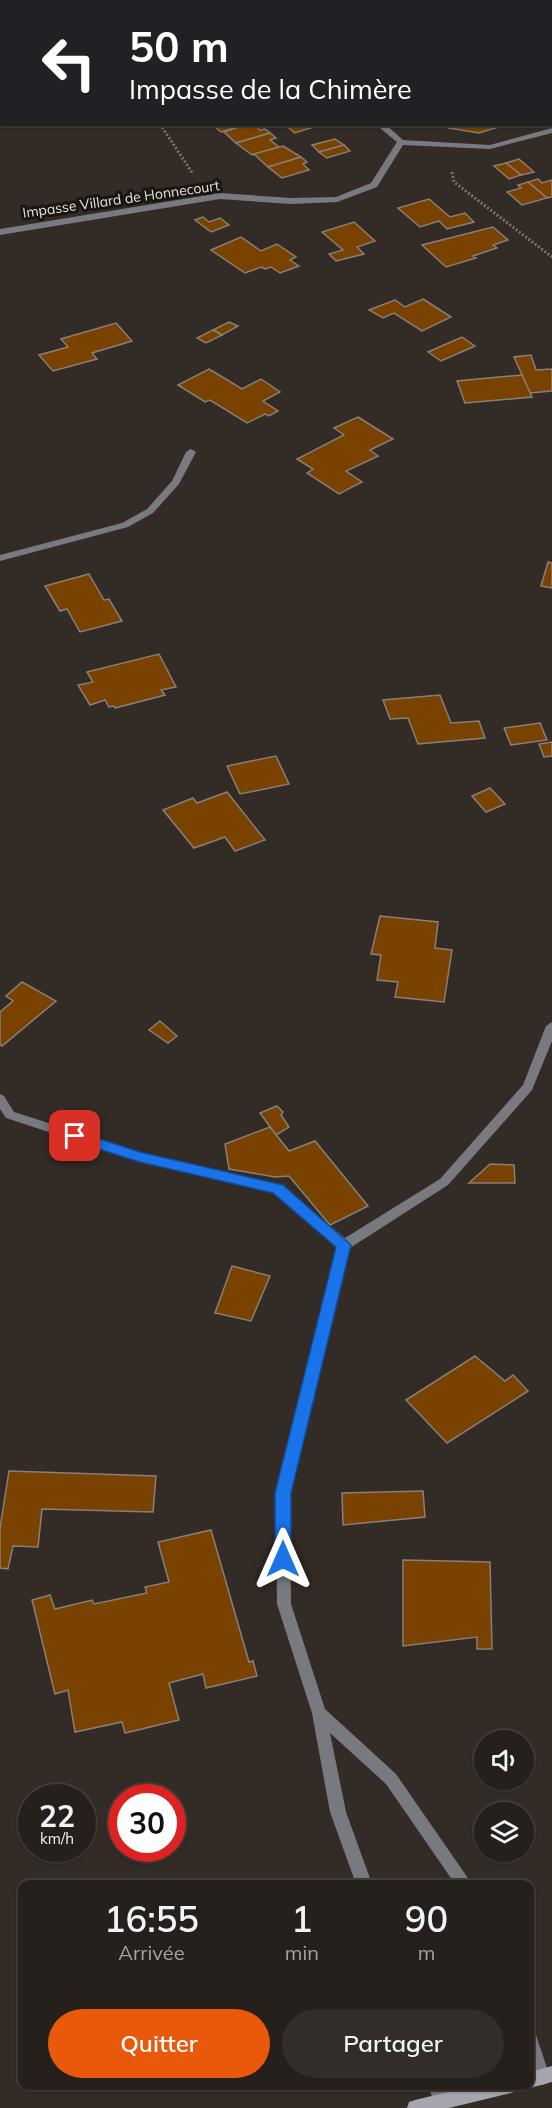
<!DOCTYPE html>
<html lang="fr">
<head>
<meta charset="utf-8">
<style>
	:root { --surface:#26201c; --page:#322d29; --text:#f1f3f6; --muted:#a4a3a3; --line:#423e3b; --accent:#ea580c }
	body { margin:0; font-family:Mulish,sans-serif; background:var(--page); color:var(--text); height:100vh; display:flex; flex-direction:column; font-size:22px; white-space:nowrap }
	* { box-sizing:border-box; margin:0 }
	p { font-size:20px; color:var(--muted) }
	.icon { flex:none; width:33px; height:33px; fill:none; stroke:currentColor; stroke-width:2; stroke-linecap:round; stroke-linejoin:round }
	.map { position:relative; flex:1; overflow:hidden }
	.panel { position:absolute; left:18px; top:1880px; width:516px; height:210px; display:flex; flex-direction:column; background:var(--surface); border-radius:12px; box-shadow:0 2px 4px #0004,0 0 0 2px var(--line) }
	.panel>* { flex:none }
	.banner { position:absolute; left:0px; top:0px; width:552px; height:126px; box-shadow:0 2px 4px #0004,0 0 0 2px var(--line); background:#202124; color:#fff; overflow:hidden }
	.buttons { position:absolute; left:474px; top:1730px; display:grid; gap:12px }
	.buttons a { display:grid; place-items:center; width:60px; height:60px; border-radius:50%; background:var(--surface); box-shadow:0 2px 4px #0004,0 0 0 2px var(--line); font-size:30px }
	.speed { position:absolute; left:18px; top:1784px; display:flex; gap:12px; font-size:30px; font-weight:700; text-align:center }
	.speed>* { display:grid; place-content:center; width:78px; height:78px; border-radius:50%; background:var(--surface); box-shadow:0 2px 4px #0004,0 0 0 2px var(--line); line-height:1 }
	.speed small { font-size:15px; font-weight:400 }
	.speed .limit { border:9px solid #d22; background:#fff; color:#111 }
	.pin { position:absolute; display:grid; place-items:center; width:51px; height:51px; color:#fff; margin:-26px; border-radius:12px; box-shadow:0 3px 9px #0006 }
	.me { position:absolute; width:66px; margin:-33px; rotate:0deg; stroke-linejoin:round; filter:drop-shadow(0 0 4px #0008) }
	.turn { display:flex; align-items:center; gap:21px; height:126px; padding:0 30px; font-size:27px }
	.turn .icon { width:78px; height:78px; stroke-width:2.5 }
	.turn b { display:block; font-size:42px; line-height:51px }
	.eta { display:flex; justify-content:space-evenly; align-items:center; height:102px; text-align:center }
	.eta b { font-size:36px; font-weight:600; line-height:42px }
	.cta { display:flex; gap:12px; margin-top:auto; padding:12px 30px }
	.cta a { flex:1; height:69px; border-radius:36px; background:var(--accent); color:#fff; font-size:24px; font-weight:600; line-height:69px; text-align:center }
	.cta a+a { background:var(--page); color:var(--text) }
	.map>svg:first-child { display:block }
</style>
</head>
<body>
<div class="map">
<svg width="552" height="2108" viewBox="0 0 552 2108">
	<rect width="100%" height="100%" fill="#332b25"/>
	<!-- building -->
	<g fill="#7a4200" stroke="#887f78" stroke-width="1.5">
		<polygon points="313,0 395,0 397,2 315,2"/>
		<polygon points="212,124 248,124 221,132"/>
		<polygon points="248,124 253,124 260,130 265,129 270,133 236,143 224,132"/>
		<polygon points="301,124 315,124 317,126 295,133 289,128"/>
		<polygon points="449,124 496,124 499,127 479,133 448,128"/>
		<polygon points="270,133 276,138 270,140 279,147 252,155 236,143"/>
		<polygon points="335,139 344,145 319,152 312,145"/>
		<polygon points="344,145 350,151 327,158 319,152"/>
		<polygon points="283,146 301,157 268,167 254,154"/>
		<polygon points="301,157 307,162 303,164 309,170 282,178 268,167"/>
		<polygon points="519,159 534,172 521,175 506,163"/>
		<polygon points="506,163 521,175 509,179 494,166"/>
		<polygon points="538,179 542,183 552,180 552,197 547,198 528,182"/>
		<polygon points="528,182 547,198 522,205 507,192 521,188 518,185"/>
		<polygon points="429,199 450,217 465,213 474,222 447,229 439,221 420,227 398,208"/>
		<polygon points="203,217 209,222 220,218 229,225 211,232 195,220"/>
		<polygon points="354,222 375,241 357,247 364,254 336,261 329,254 343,250 322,232"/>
		<polygon points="493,227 508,240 493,245 497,248 473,256 476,258 446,267 422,245"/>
		<polygon points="241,237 261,251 277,244 296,257 290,260 299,266 280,273 271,267 265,269 261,267 245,273 211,250"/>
		<polygon points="423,299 451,317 422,331 394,313 383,318 369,310 395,300 405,307"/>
		<polygon points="229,322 238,326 222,335 213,330"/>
		<polygon points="116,323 132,341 92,353 97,359 53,371 39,355 68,347 61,339"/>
		<polygon points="213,330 222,335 206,343 197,338"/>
		<polygon points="462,337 475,346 441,361 428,352"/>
		<polygon points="531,355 536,370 552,369 552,391 530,393 514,357"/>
		<polygon points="209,369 242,389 261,379 280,392 263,401 278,411 269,416 265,414 247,423 210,400 205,402 178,385"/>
		<polygon points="522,375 532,397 465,403 457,381"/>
		<polygon points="358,417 393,439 370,450 378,456 346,471 362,482 339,494 307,473 313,469 297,459 344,435 334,428"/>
		<polygon points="548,562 552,563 552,588 541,586"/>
		<polygon points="89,574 104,600 109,599 122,621 80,632 67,609 60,611 45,586"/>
		<polygon points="159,654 176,687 161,690 165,695 115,708 114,706 109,707 105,700 90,705 78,685 93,682 87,672"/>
		<polygon points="440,695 451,723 479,721 485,738 418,744 408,718 390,719 383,700"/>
		<polygon points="540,723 547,740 511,745 504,728"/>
		<polygon points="552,742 552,756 544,757 539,744"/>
		<polygon points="276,756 289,784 240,794 227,766"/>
		<polygon points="490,788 505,804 486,812 472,796"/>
		<polygon points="227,792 265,840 235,851 225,837 194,848 163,810 193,798 197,803"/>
		<polygon points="380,916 438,922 435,948 452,950 444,1002 395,997 398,982 377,980 381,955 371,954"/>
		<polygon points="22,982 56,1001 2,1046 0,1045 0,1012 13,1001 6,996"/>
		<polygon points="160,1021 177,1036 168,1043 149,1030"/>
		<polygon points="277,1106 283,1112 281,1115 289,1127 276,1135 260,1113"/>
		<polygon points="270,1127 289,1151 315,1141 368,1206 330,1225 289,1176 275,1177 229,1169 225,1144"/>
		<polygon points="490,1164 514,1165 515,1183 469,1183"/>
		<polygon points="232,1266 270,1276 251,1321 215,1313"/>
		<polygon points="475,1356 505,1381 513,1375 528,1391 447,1443 406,1400"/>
		<polygon points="9,1471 156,1476 153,1512 42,1509 38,1547 13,1546 8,1569 0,1568 0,1528"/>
		<polygon points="423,1491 425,1517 343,1525 342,1493"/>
		<polygon points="211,1530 249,1662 253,1661 257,1676 206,1688 203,1674 169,1683 179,1720 125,1733 122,1722 75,1732 68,1690 55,1694 32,1600 50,1595 55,1609 92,1600 94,1604 147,1593 145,1587 169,1582 158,1542"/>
		<polygon points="403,1560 490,1562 492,1649 477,1649 477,1637 403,1646"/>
	</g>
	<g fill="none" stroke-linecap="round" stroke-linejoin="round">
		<!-- path -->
		<g stroke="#7a736e" stroke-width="3" stroke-dasharray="2 2" stroke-linecap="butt">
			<polyline points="160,124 193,174"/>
			<polyline points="452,172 454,182 552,257"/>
		</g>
		<!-- service -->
		<polygon fill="#797a7f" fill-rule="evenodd" points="276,0 284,0 285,2 277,2"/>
		<!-- minor -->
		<g fill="#797a7f" fill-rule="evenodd">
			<rect x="0" y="18" width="2" height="4"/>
			<polygon points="375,124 385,124 403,140 490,145 552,128 552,133 490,149 403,145 377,187 337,202 291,204 220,199 0,235 0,229 220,193 291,198 336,197 371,183 397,142"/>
			<polygon points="191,449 196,452 179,484 153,513 128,527 0,561 0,555 122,523 147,509 172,481 186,452"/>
			<polygon points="552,1022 552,1041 532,1090 448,1185 350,1248 290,1493 291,1604 325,1709 396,1774 472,1884 455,1884 386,1784 330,1733 346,1812 372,1884 356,1884 330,1812 312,1713 277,1604 276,1493 337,1247 274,1193 140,1162 6,1118 0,1109 0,1094 4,1096 14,1112 140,1152 282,1186 345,1238 440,1179 523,1085 546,1026"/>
			<polygon points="530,2033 536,2035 550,2077 548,2083 542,2085 536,2083 530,2064"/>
			<polygon points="428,2085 444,2085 450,2103 448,2108 436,2108"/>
		</g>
		<!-- secondary -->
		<g fill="#a5a5ad" fill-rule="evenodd">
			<polygon points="552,2066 552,2082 530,2088 524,2086 530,2085 530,2072"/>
			<polygon points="477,2085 519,2085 517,2091 511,2093 449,2108 407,2108 409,2102 415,2100"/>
		</g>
	</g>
	<!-- route -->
	<polygon fill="#1a73e8" stroke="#114b97" stroke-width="1.5" points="75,1131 140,1152 283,1185 351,1245 291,1493 291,1559 289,1564 283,1566 278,1564 275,1559 275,1493 336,1247 273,1193 140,1162 70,1140 68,1136 70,1132"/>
	<g text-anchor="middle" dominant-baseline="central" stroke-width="6" stroke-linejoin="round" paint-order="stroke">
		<!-- far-street labels -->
		<g font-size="14" fill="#e6e1dd" stroke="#181512">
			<text transform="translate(121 199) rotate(-8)">Impasse Villard de Honnecourt</text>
		</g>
	</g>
</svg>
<div class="buttons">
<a><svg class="icon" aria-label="sound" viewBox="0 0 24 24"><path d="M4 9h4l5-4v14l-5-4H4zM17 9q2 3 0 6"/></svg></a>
<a><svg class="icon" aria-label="layers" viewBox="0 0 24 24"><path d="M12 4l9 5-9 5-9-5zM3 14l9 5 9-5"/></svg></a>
</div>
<div class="speed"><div>22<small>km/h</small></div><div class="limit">30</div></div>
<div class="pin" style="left:75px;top:1136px;background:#d93025"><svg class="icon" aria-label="arrive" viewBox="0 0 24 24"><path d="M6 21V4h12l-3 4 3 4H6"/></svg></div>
<svg class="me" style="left:283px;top:1559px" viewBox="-20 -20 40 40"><path d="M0-17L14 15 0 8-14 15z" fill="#1a73e8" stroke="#fff" stroke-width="4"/></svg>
<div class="banner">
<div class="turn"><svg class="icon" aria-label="left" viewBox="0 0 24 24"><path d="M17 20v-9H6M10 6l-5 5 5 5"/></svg><div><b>50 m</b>Impasse de la Chimère</div></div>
</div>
<section class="panel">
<div class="eta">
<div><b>16:55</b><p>Arrivée</p></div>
<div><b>1</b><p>min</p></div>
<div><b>90</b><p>m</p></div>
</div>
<div class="cta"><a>Quitter</a><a>Partager</a></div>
</section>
</div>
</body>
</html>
